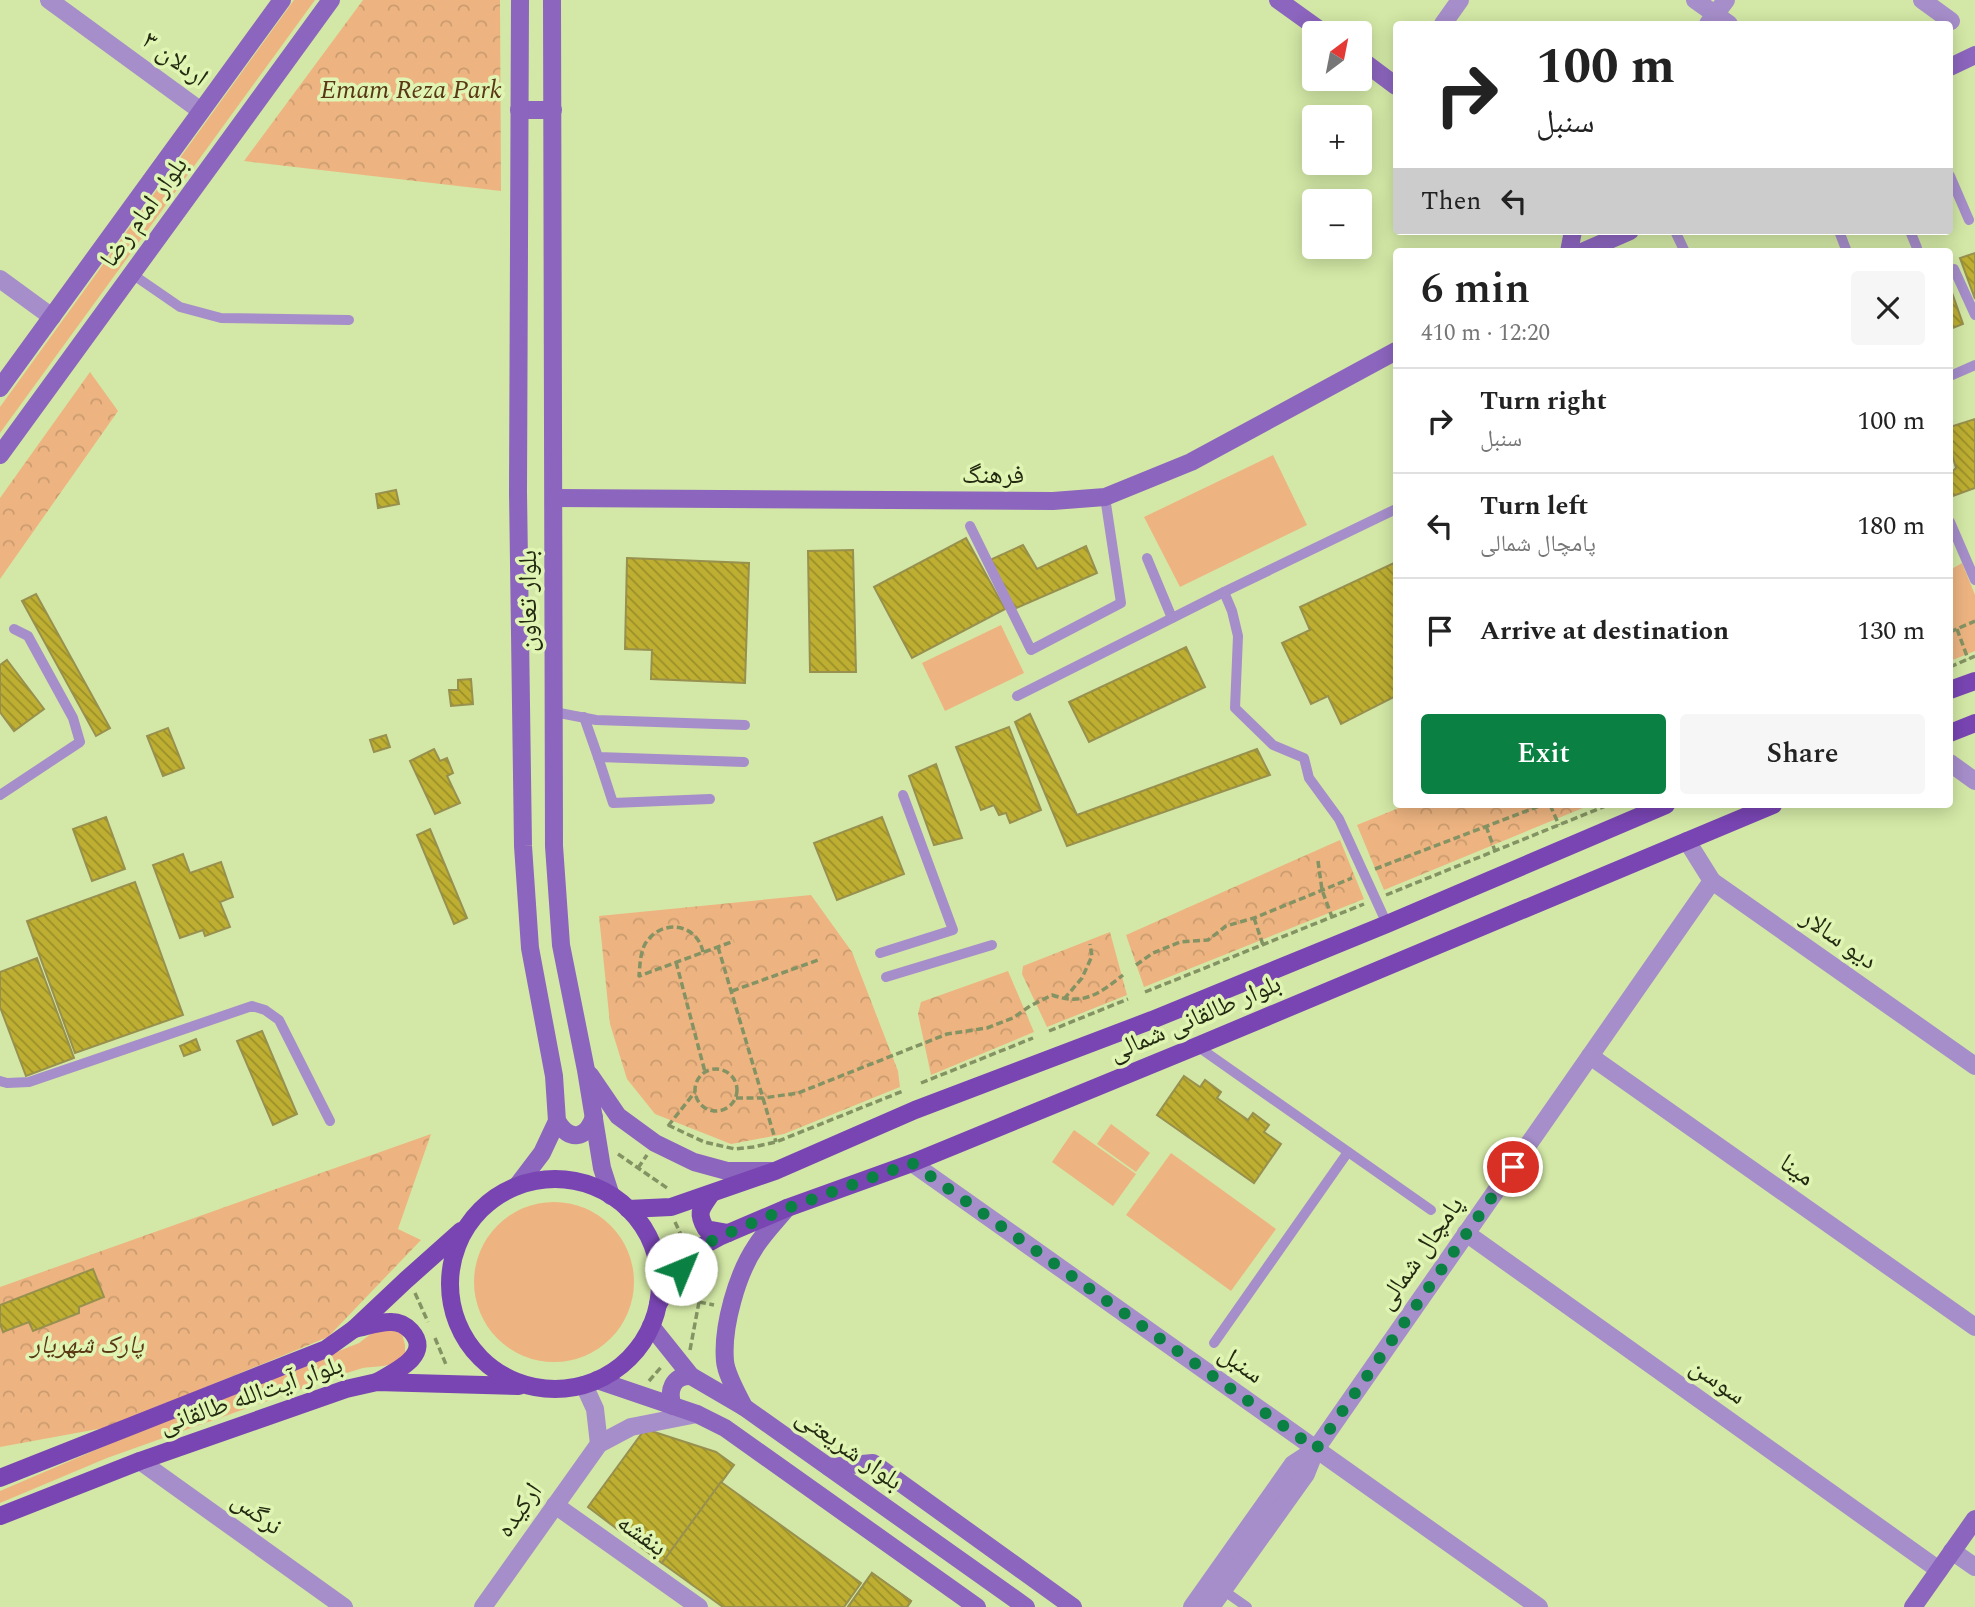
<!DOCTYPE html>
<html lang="en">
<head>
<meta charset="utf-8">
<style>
	:root { --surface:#fff; --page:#f6f6f6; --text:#222; --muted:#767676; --line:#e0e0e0; --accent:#0b8043 }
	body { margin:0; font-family:Spectral,"Noto Naskh Arabic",serif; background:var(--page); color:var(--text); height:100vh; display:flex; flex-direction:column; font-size:26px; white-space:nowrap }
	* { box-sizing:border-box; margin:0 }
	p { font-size:23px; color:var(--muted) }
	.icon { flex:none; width:38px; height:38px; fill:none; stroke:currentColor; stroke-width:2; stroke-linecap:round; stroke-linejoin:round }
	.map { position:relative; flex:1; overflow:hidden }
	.side { position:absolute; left:1393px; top:248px; width:560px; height:560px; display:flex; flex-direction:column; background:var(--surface); border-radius:7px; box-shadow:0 4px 18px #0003 }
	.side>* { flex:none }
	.banner { position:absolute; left:1393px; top:21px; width:560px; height:214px; border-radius:7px; box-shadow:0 4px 18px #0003; background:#fff; color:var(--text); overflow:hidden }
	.needle { width:46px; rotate:32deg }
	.fabs { position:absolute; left:1302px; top:21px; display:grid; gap:14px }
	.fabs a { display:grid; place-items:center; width:70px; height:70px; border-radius:7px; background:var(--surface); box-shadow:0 4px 18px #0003; font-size:35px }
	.pin { position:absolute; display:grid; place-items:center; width:60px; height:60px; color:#fff; margin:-30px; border:4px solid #fff; border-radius:50%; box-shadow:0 2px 7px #0007 }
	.me { position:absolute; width:77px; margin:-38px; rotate:45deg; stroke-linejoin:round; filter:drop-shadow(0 0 5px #0008) }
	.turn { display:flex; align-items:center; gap:24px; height:147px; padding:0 28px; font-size:32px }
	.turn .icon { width:91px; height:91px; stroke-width:2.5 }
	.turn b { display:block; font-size:49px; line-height:60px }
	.then { display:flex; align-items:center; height:66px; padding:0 28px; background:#0003; gap:14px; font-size:26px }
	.round { display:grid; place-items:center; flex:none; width:74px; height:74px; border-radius:7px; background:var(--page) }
	.headline { display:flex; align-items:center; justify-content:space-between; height:119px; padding:0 28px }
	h1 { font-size:42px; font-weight:600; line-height:52px }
	.button { display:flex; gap:14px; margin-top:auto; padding:14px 28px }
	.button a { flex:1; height:80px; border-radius:7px; background:var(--accent); color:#fff; font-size:28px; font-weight:600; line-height:80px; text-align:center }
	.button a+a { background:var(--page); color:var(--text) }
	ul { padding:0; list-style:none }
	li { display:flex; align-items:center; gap:21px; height:105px; padding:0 28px; border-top:2px solid var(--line) }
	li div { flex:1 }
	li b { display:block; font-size:26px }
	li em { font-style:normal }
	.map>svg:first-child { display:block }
</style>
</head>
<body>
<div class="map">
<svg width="1975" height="1607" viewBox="0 0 1975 1607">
	<defs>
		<pattern id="forest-crowns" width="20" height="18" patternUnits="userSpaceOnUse" patternTransform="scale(1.75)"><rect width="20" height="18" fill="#edb481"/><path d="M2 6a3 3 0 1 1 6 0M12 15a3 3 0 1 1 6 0" fill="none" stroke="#cb9b6e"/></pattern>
		<pattern id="building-back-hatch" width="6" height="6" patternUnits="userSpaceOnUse" patternTransform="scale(1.75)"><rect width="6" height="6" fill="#beaf32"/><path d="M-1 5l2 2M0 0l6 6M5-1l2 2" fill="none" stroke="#9a8f29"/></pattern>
	</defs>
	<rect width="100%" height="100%" fill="#d3e8a6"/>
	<!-- grass -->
	<g fill="#edb481">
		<polygon points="294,0 315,0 0,433 0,407"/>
		<polygon points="1273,455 1307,525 1180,587 1144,517"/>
		<polygon points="1962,563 1975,595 1975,651 1950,661 1950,570"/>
		<polygon points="1001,625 1024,673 945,711 922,663"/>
		<polygon points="1111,1124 1150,1153 1136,1172 1097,1144"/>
		<polygon points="1074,1130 1136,1174 1113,1206 1052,1162"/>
		<polygon points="1171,1153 1276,1229 1231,1291 1126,1215"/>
		<circle cx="554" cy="1282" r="80"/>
		<path d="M389 1329 402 1334 405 1345V1354C390 1369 382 1365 363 1368 355 1370 348 1373 340 1375L107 1458 0 1503V1491L184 1412 359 1343 376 1330Z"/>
	</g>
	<!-- forest -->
	<g fill="url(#forest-crowns)">
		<polygon points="363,0 500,0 501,191 244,161"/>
		<polygon points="90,372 118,411 0,579 0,498"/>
		<polygon points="1406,805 1590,805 1384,890 1357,825"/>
		<polygon points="1340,840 1364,899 1144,987 1126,935"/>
		<polygon points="811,895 852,952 898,1071 900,1087 784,1134 731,1144 655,1114 627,1079 610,1024 599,916"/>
		<polygon points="1110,932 1127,995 1047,1027 1022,974 1023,966"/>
		<polygon points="1008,971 1034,1032 931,1075 918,1014 921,1002"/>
		<polygon points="431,1134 398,1229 421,1240 328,1337 109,1427 0,1447 0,1287"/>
	</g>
	<!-- building -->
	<g fill="url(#building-back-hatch)" stroke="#98904e" stroke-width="2">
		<polygon points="1975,253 1975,299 1960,258"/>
		<polygon points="1950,287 1963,324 1950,329"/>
		<polygon points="1975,419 1975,488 1953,496 1950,486 1950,474 1956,468 1950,448 1950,427"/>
		<polygon points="396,490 399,504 378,508 376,494"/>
		<polygon points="966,538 1005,609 912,658 874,587"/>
		<polygon points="1023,545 1037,569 1086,546 1097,573 1014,609 990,560"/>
		<polygon points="853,550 856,672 810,672 808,551"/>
		<polygon points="627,558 749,563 745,683 651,679 652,650 625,649"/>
		<polygon points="1396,562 1396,696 1341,724 1328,696 1311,704 1282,643 1310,630 1300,607"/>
		<polygon points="36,594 110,728 96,736 22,601"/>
		<polygon points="1186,647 1205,687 1089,742 1069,702"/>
		<polygon points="7,660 44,709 14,731 0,712 0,665"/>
		<polygon points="471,679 473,704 451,706 449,690 458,690 458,680"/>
		<polygon points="1030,714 1077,815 1257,749 1270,775 1067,846 1015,722"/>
		<polygon points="1009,727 1041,810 1010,823 1006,813 999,815 994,805 981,810 956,747"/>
		<polygon points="168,728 184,768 163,776 147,736"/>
		<polygon points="386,735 390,747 374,752 370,740"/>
		<polygon points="434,749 440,761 447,758 453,773 447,776 460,803 435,814 410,761"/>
		<polygon points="936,764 962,838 934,845 909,776"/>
		<polygon points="106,817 125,869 92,881 73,829"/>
		<polygon points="882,817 904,874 837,900 814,843"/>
		<polygon points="430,829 467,918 454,924 417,835"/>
		<polygon points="183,854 190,873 221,862 233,897 220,902 230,927 205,936 203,930 180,938 153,865"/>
		<polygon points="135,882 183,1015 75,1053 27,921"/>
		<polygon points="37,958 74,1058 26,1076 0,1007 0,972"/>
		<polygon points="262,1031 297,1114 273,1125 237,1041"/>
		<polygon points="196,1039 200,1050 184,1056 180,1046"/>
		<polygon points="1184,1076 1200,1087 1205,1080 1221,1092 1217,1098 1248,1120 1253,1113 1269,1125 1264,1132 1281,1144 1254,1183 1157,1115"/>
		<polygon points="93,1269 104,1297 79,1307 79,1313 33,1331 29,1322 3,1332 0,1324 0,1305"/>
		<polygon points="645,1429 716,1452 734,1465 662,1563 588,1507"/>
		<polygon points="721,1482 861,1583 844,1607 723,1607 662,1563"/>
		<polygon points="872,1573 911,1601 907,1607 848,1607"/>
		<polygon points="872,1573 911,1601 907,1607 848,1607"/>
	</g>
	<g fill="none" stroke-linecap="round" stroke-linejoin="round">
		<!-- path -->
		<g stroke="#849363" stroke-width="3.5" stroke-dasharray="7 3.5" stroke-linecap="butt">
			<polyline points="1957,629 1968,659"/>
			<polyline points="1950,632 1975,621"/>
			<polyline points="1950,667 1975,656"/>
			<polyline points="1550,805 1559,825"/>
			<polyline points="1486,826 1495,851"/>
			<polyline points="1318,861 1322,890 1332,917"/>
			<polyline points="1375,869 1542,805"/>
			<polyline points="1386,895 1608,805"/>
			<polyline points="1254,918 1263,945"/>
			<polyline points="718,947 776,1142"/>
			<path d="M703 952C697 923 661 918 645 944 640 954 640 965 639 976L734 941"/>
			<polyline points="676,962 705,1072"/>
			<polyline points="1136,965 1153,953 1180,942 1208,940 1226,926 1254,918 1352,878"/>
			<polyline points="732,991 821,959"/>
			<polyline points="1145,992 1364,904"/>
			<polyline points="1064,999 1082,978 1092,956 1090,944"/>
			<polyline points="1049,1031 1128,999"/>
			<circle cx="716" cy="1090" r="21"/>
			<polyline points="921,1083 1033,1038"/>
			<path d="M736 1098H763L798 1093 947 1034 987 1028 1013 1018 1030 1006 1052 995C1083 1006 1099 994 1123 975"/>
			<polyline points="668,1125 704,1142 735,1149 753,1147 776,1142 903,1091"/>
			<polyline points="668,1126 695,1092"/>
			<polyline points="618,1154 667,1188 667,1191"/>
			<polyline points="638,1168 647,1155"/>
			<polyline points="675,1222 682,1237"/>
			<polyline points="415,1293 428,1322"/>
			<polyline points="699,1302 714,1305"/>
			<polyline points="435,1338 447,1367"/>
			<polyline points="690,1350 699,1302 700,1274"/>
			<polyline points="649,1381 662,1366"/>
		</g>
		<!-- lane -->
		<g stroke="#a68eca" stroke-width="10">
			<polyline points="1950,176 1969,220"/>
			<polyline points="1675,231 1685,252"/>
			<polyline points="1839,231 1847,252"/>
			<polyline points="1910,231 1917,248"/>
			<polyline points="1954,269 1975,315"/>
			<polyline points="132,274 180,307 221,318 349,320"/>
			<polyline points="1950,376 1975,365"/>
			<polyline points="1950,522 1975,580"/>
			<polyline points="970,526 1031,650 1121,603 1105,497"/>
			<polyline points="1147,558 1172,618"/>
			<polyline points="1224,592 1396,509"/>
			<polyline points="1017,696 1224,592 1232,611 1238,636 1235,708 1273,745 1304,758 1309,778 1339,819 1387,924"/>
			<polyline points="554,712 596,720 745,725"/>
			<polyline points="584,717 598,757 744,762"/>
			<polyline points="598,757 613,803 710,799"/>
			<polyline points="0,795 80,742 73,718 28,636 14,629"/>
			<polyline points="880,953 953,930 903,795"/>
			<polyline points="886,977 992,945"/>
			<polyline points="1197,1046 1431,1210"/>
			<polyline points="0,1081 7,1083 29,1082 252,1006 265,1010 279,1020 330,1121"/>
			<polyline points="1214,1343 1348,1152"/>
			<polyline points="1220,1588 1247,1607"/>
		</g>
		<!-- street -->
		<g stroke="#a68eca" stroke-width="18">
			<polyline points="49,0 201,111"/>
			<polyline points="1695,0 1729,24"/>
			<polyline points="1922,0 1951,21"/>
			<polyline points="1443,24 1460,0"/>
			<polyline points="1708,24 1726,0"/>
			<polyline points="0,279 52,317"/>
			<polyline points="1950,763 1975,781"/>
			<polyline points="1687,841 1712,881 1975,1066"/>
			<polyline points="1590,1056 1975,1327"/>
			<polyline points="912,1163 1539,1607"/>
			<polyline points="1466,1233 1939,1570"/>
			<polyline points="584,1385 595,1409 599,1444"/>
			<polyline points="140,1461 344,1607"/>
			<polyline points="555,1505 699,1607"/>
			<polyline points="1952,1551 1975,1567"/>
			<polyline points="483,1607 599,1444 631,1427 697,1414"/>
			<polyline points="1192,1607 1293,1464 1316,1449"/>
			<polyline points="1211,1607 1306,1474 1316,1449 1712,881"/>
		</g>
		<!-- secondary -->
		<g stroke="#8c65be" stroke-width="18">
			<polyline points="552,0 554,846 561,945 586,1070 602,1168 611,1196"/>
			<polyline points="1278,0 1324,33"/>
			<polyline points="1360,59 1396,86"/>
			<polyline points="1950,67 1975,55"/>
			<polyline points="519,110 553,110"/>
			<polyline points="1569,252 1573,231"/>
			<polyline points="1582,252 1630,231"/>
			<polyline points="0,388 282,0"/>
			<polyline points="0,455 331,0"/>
			<polyline points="554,498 1053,501 1105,497 1191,462 1396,351"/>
			<polyline points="590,1075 618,1116 655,1143 694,1162 727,1171 771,1171"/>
			<path d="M557 1121C570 1142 586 1139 594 1117"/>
			<polyline points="517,1186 542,1153 557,1121 554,1076 530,948 523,846 518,492 520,0"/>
			<polyline points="651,1326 691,1376 744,1407 1026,1607"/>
			<polyline points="597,1380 697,1414 725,1428 977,1607"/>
			<path d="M673 1406C667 1391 673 1375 691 1376"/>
			<path d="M744 1407C738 1395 726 1374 725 1361 722 1327 737 1274 756 1246 765 1232 777 1220 787 1208"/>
			<polyline points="829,1467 873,1463 1073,1607"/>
			<polyline points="1913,1607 1975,1519"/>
		</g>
		<!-- primary -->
		<g stroke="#7945b3" stroke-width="18">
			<polyline points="1950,690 1975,681"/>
			<polyline points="1950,733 1975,723"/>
			<circle cx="555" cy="1284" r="105"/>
			<path d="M711 1194C701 1209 696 1212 706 1229L728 1233"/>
			<polyline points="628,1209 671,1207 775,1171 915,1110 1152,1020 1387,924 1666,805"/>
			<polyline points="658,1304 693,1251 719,1237 787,1208 912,1163 1197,1046 1773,805"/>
			<path d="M354 1329C366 1327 380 1321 392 1322 399 1322 406 1326 411 1331 433 1355 394 1372 377 1382"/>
			<polyline points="0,1478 326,1349 354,1329 406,1280 461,1231"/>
			<polyline points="0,1516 140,1461 346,1389 377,1382 519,1386"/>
		</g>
	</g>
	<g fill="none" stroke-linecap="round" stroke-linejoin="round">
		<!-- route -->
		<polyline stroke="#0b8043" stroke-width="12" stroke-dasharray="0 21.6" points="681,1269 693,1251 719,1237 788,1208 912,1163 1316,1449 1513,1167"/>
	</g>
	<g text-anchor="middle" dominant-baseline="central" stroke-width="7" stroke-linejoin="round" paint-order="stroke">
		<!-- street labels -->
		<g font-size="26" fill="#232a11" stroke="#e0f5b3">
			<text transform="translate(175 59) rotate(36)">اردلان ۳</text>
			<text transform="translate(144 212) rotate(-54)">بلوار امام رضا</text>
			<text x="993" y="475">فرهنگ</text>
			<text transform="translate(528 601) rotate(-90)">بلوار تعاون</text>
			<text transform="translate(1839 939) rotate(35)">دیو سالار</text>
			<text transform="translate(1195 1018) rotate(-23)">بلوار طالقانی شمالی</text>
			<text transform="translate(1797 1170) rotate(35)">مینا</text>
			<text transform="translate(1420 1253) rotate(-55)">پامچال شمالی</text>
			<text transform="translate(1241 1364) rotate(35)">سنبل</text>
			<text transform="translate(1718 1381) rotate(35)">سوسن</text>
			<text transform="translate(251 1395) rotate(-19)">بلوار آیت‌الله طالقانی</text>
			<text transform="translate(849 1449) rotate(35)">بلوار شریعتی</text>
			<text transform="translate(519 1510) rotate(-55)">ارکیده</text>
			<text transform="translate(257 1513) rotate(36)">نرگس</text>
			<text transform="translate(642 1535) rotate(35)">بنفشه</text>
		</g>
		<!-- park labels -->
		<g font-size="26" font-style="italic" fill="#5a3816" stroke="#e0f5b3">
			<text x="411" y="90">Emam Reza Park</text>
			<text x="87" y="1345">پارک شهریار</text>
		</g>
	</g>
</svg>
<div class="fabs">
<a><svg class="needle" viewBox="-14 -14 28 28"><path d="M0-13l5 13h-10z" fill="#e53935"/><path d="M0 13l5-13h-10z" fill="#767676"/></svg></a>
<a>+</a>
<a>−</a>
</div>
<div class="pin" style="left:1513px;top:1167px;background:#d93025"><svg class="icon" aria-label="arrive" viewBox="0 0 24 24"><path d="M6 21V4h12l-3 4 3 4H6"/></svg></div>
<svg class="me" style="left:681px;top:1269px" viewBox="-20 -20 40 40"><circle r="19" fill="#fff"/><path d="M0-13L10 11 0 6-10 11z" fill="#0b8043"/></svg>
<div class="banner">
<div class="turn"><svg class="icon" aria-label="right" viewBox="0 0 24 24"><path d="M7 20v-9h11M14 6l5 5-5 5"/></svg><div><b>100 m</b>سنبل</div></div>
<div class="then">Then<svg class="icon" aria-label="left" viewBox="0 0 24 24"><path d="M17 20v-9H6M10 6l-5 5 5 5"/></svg></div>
</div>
<section class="side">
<div class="headline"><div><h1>6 min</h1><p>410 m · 12:20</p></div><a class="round"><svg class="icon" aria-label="close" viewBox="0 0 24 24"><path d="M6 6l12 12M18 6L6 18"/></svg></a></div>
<ul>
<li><svg class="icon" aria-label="right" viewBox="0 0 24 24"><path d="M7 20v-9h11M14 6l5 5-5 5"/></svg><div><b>Turn right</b><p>سنبل</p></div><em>100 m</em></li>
<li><svg class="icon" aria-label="left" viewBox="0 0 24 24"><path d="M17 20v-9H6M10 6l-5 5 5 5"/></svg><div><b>Turn left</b><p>پامچال شمالی</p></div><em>180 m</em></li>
<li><svg class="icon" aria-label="arrive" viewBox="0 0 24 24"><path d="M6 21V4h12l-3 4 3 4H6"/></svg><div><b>Arrive at destination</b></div><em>130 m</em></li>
</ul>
<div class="button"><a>Exit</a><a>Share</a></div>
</section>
</div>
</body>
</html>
